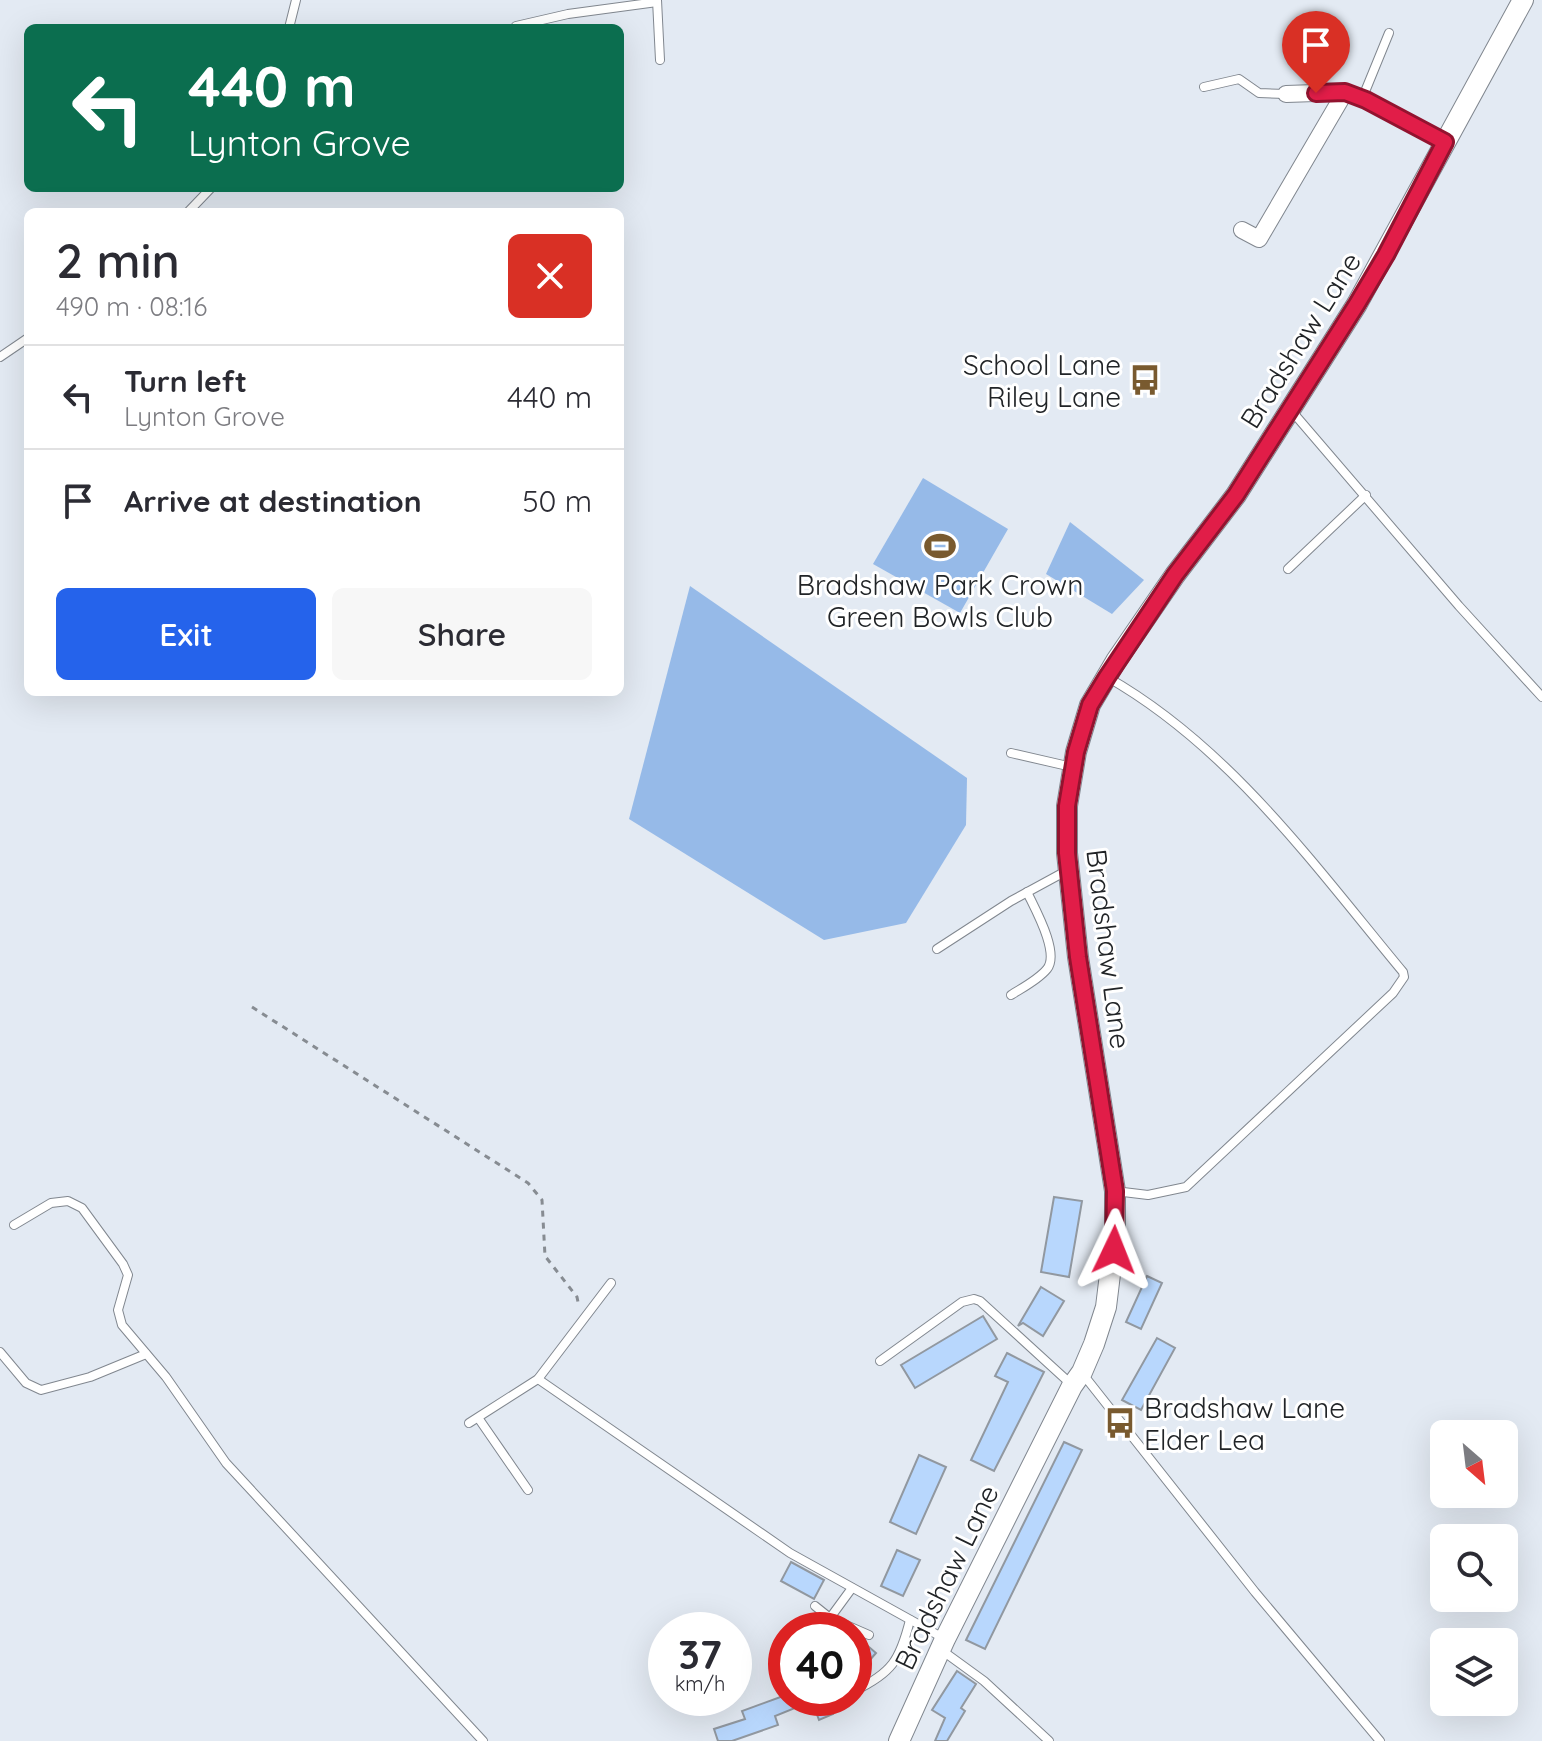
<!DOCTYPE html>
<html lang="en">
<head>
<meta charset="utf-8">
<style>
	:root { --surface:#fff; --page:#f7f7f7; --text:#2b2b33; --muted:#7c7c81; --line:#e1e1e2; --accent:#2563eb }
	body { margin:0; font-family:Quicksand,sans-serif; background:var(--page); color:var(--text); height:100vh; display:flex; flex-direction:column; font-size:30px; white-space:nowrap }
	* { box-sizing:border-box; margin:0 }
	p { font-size:26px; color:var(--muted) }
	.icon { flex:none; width:44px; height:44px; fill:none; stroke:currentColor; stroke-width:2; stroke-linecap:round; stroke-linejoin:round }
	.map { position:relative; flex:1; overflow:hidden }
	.details { position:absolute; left:24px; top:208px; width:600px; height:488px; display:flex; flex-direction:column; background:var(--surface); border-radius:12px; box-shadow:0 8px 32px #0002 }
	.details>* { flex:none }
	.top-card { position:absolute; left:24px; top:24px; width:600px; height:168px; border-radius:12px; box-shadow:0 8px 32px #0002; background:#0b6e4f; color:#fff; overflow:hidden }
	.needle { width:52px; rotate:152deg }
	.tools { position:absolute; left:1430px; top:1420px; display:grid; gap:16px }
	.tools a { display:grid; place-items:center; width:88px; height:88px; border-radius:12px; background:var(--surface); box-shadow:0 8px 32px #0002; font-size:40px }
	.speed { position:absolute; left:648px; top:1612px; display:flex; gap:16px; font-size:40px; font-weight:700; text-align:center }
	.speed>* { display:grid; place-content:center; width:104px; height:104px; border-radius:50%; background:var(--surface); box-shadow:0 8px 32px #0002; line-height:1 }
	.speed small { font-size:20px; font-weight:400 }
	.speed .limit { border:12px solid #d22; background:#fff; color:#111 }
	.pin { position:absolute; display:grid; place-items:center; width:68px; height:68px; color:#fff; margin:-82px -34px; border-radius:50% 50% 50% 0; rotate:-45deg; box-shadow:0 0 8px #0007 }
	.pin .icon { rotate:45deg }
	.me { position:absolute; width:88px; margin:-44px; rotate:2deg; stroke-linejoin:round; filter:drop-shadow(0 0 6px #0008) }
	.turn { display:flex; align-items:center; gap:28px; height:168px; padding:0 32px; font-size:36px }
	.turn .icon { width:104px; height:104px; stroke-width:2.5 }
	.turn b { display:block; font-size:56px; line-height:68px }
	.round { display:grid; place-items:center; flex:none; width:84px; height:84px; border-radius:12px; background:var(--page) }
	.overview { display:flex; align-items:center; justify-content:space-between; height:136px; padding:0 32px }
	h1 { font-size:48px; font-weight:600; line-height:60px }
	.cta { display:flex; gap:16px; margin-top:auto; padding:16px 32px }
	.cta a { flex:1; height:92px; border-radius:12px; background:var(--accent); color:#fff; font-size:32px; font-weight:600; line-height:92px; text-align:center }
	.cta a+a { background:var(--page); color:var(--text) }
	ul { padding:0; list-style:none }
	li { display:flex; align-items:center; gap:24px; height:104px; padding:0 32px; border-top:2px solid var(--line) }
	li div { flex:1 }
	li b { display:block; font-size:30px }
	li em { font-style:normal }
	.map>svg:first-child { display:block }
</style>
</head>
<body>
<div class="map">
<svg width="1542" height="1741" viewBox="0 0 1542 1741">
	<rect width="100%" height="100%" fill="#e3eaf3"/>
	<!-- green -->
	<g fill="#96bae8">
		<polygon points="923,478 1008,529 960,613 873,564"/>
		<polygon points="1070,522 1144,580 1112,614 1046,574"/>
		<polygon points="690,586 967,778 966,825 906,923 824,940 629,819"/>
	</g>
	<!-- building -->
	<g fill="#b8d7fd" stroke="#9198a0" stroke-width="2">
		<polygon points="1054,1197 1082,1201 1069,1277 1041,1272"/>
		<polygon points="1147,1276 1162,1283 1141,1329 1126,1322"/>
		<polygon points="1041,1287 1064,1301 1043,1336 1023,1323 1018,1326"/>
		<polygon points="983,1316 997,1339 915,1388 901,1365"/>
		<polygon points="1157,1338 1175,1348 1141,1410 1122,1400"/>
		<polygon points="1007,1353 1044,1372 994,1471 971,1460 1008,1382 995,1376"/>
		<polygon points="1064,1442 1082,1450 985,1649 966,1640"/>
		<polygon points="919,1455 946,1467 916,1534 890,1522"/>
		<polygon points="897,1550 920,1560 903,1596 881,1586"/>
		<polygon points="791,1562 824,1580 814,1599 781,1581"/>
		<polygon points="862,1641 876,1653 854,1678 854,1650"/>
		<polygon points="957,1671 976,1684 961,1708 965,1711 947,1741 935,1741 945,1718 932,1710"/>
		<polygon points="786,1695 786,1698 827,1698 833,1714 819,1720 812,1701 775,1716 778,1725 732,1741 718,1741 714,1729 745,1719 742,1711"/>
	</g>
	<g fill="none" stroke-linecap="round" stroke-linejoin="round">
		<defs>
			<g id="service">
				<polyline points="657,0 660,60"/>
				<polyline points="516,26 568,14 657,2"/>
				<polyline points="289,28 296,0"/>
				<polyline points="1204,87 1239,79 1259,93 1286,94"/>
				<polyline points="1362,99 1389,33"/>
				<polyline points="188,212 211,188"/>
				<polyline points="0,357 28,338"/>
				<polyline points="1290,409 1459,606 1542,697"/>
				<polyline points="1288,569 1366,495"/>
				<path d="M1107 677C1230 747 1314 865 1403 972L1404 977 1393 993 1186 1187 1148 1195 1115 1191"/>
				<polyline points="1011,753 1072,767"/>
				<polyline points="937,949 1011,901 1068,870"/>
				<path d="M1011 995C1022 988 1038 980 1047 969 1060 953 1035 909 1027 892"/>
				<polyline points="14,1225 51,1203 68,1201 82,1208 123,1264 128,1275 118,1310 122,1325 166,1377 226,1463 483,1741"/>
				<polyline points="0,1352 26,1383 41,1390 90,1377 146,1354"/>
				<polyline points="880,1361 962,1302 974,1299 980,1301 1072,1385"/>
				<polyline points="1082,1373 1255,1592 1380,1741"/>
				<polyline points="538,1379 790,1553 945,1639"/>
				<polyline points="479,1419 528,1490"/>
				<polyline points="469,1423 538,1379 611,1283"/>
				<polyline points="815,1606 830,1618 869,1635"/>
				<polyline points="830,1618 852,1588"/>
				<polyline points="940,1649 984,1681 1049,1741"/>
				<path d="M854 1691C892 1673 900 1660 910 1620"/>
				<polyline points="839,1699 840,1698"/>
			</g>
			<g id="minor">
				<polyline points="1286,94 1345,92"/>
				<polyline points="1242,230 1259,239 1345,92 1366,100 1445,142"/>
			</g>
			<polyline id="tertiary" points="899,1741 945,1639 1072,1386 1082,1372 1094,1344 1106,1307 1115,1233 1115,1191 1078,957 1067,853 1067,806 1076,752 1090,705 1116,661 1175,575 1236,495 1357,304 1523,0"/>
		</defs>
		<!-- service casing -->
		<use href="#service" stroke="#81878f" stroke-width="10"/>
		<!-- minor casing -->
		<use href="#minor" stroke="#81878f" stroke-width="18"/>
		<!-- tertiary casing -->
		<use href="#tertiary" stroke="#81878f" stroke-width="22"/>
		<!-- path -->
		<polyline stroke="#878c92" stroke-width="3" stroke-dasharray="6 6" stroke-linecap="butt" points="252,1007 528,1183 542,1200 545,1256 577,1297 578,1302"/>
		<!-- service -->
		<use href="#service" stroke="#fff" stroke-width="8"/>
		<!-- minor -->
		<use href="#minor" stroke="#fff" stroke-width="16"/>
		<!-- tertiary -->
		<use href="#tertiary" stroke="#fff" stroke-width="20"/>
	</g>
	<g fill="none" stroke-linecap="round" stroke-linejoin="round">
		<defs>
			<polyline id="route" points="1114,1250 1115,1191 1078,957 1067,853 1067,806 1076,752 1090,705 1107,677 1175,575 1236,495 1357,304 1386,255 1445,142 1366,100 1345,92 1316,93"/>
		</defs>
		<!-- route casing -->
		<use href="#route" stroke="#92132f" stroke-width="20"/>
		<!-- route -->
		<use href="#route" stroke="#e11d48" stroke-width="14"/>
	</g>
	<!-- icons -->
	<defs>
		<symbol id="bus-bare" viewBox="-9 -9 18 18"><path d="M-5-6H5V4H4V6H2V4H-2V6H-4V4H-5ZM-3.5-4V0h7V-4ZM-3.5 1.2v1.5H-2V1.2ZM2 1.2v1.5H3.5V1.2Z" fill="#795a2f" stroke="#fff" stroke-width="2.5" paint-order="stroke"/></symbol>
		<symbol id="stadium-bare" viewBox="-9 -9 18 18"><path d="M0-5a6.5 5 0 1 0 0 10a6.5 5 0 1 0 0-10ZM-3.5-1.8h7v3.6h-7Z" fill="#795a2f" stroke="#fff" stroke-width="2.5" paint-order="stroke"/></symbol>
	</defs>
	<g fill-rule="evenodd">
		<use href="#bus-bare" x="1123" y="358" width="44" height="44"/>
		<use href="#stadium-bare" x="918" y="524" width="44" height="44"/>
		<use href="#bus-bare" x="1098" y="1401" width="44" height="44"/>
	</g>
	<g text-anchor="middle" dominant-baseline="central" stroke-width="6" stroke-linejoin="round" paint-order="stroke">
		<!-- street labels -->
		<g font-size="28" fill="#212427" stroke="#fff">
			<text transform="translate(1300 340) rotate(-58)">Bradshaw Lane</text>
			<text transform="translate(1109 949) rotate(83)">Bradshaw Lane</text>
			<text transform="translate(946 1577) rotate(-64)">Bradshaw Lane</text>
		</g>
		<!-- poi labels -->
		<g font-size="28" fill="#212427" stroke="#fff" text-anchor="end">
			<text x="1121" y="364">School Lane<tspan x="1121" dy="32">Riley Lane</tspan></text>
			<text x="940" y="584" text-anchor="middle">Bradshaw Park Crown<tspan x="940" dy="32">Green Bowls Club</tspan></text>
			<text x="1144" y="1407" text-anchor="start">Bradshaw Lane<tspan x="1144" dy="32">Elder Lea</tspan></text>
		</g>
	</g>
</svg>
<div class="tools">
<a><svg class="needle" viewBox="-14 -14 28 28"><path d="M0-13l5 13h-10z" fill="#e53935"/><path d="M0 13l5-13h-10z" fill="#7c7c81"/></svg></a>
<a><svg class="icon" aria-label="search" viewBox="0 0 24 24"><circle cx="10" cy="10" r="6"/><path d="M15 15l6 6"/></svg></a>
<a><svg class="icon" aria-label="layers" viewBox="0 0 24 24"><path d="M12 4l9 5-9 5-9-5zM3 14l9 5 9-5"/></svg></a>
</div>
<div class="speed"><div>37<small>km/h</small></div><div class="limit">40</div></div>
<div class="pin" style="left:1316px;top:93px;background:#d93025"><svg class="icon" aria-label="arrive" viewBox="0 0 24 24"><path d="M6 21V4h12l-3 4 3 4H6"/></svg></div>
<svg class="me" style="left:1114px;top:1250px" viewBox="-20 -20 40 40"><path d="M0-17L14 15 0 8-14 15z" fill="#e11d48" stroke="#fff" stroke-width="4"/></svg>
<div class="top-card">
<div class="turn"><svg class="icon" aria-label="left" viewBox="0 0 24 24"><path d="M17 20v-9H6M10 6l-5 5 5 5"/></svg><div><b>440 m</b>Lynton Grove</div></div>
</div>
<section class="details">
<div class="overview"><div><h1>2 min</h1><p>490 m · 08:16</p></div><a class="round" style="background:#d93025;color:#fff"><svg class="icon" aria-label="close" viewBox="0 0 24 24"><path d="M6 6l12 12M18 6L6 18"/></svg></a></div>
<ul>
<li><svg class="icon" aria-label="left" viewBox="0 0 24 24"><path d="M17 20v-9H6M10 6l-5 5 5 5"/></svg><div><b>Turn left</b><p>Lynton Grove</p></div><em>440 m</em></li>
<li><svg class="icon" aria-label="arrive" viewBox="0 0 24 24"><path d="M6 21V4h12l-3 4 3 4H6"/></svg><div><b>Arrive at destination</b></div><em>50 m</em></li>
</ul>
<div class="cta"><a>Exit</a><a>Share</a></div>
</section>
</div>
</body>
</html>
